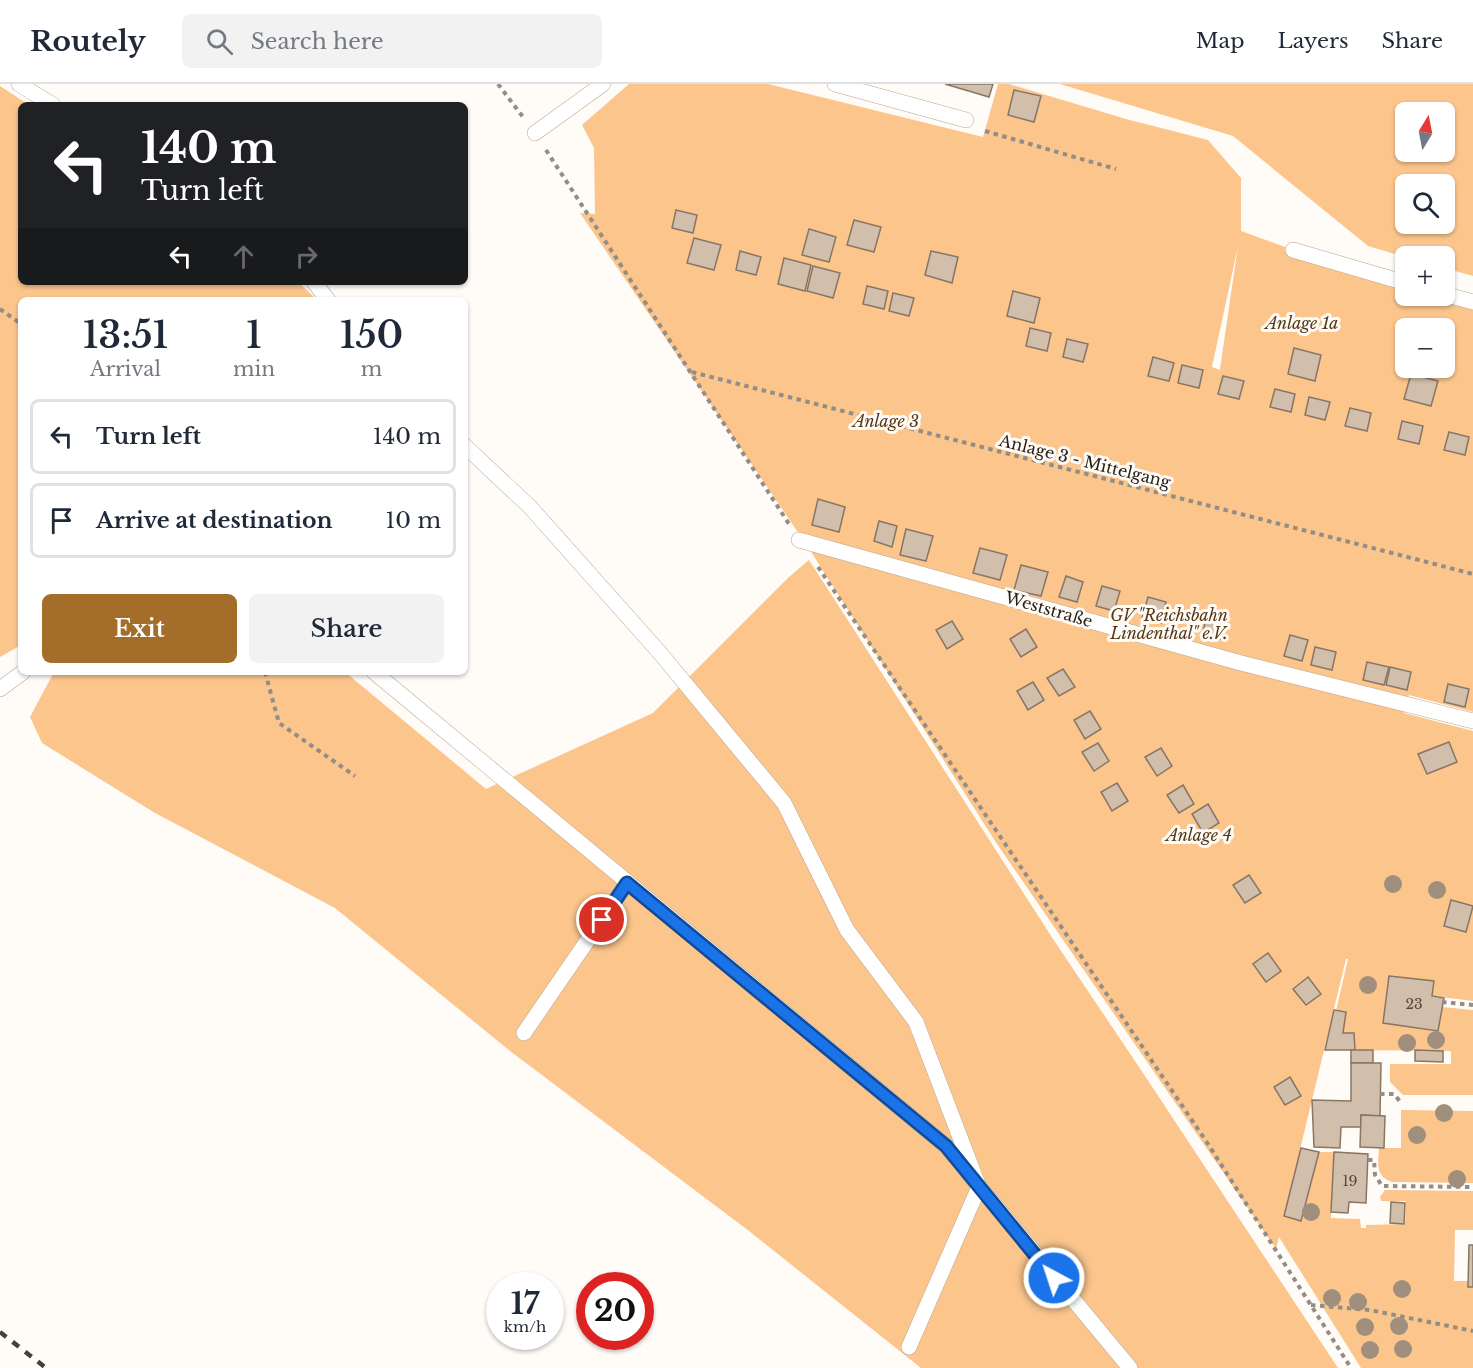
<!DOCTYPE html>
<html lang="en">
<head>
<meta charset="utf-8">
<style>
	:root { --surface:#fff; --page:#f2f2f3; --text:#1f2937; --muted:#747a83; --line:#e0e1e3; --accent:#a56d2a }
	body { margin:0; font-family:"Libre Baskerville",serif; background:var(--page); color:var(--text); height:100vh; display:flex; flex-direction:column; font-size:22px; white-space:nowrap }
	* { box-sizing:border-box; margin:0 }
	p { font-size:20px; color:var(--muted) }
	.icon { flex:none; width:33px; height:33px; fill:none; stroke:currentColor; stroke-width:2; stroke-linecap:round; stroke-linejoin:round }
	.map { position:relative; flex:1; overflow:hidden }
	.details { position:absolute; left:18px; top:213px; width:450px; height:378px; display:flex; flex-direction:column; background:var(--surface); border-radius:9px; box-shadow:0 2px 4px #0004 }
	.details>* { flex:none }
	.hud { position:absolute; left:18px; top:18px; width:450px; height:183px; border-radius:9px; box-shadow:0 2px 4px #0004; background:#202124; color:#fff; overflow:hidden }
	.needle { width:39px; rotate:10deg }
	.controls { position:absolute; left:1395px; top:18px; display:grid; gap:12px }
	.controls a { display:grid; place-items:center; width:60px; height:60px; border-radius:9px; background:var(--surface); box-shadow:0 2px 4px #0004; font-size:30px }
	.speed { position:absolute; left:486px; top:1188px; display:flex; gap:12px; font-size:30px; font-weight:700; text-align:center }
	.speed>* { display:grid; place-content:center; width:78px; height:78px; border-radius:50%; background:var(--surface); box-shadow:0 2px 4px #0004; line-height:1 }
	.speed small { font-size:15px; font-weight:400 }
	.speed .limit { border:9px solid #d22; background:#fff; color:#111 }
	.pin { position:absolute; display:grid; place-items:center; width:51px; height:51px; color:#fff; margin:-26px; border:3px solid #fff; border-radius:50%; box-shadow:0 2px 6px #0007 }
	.me { position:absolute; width:66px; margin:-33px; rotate:320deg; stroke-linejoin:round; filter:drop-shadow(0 0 4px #0008) }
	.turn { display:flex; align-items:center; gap:21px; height:126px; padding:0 24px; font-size:27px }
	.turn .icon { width:78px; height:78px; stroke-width:2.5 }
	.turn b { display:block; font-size:42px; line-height:51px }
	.lanes { display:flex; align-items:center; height:57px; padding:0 24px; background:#0003; justify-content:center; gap:30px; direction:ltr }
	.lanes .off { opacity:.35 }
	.eta { display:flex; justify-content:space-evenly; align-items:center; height:102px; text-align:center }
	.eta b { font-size:36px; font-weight:600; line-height:42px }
	.primary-button { display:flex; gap:12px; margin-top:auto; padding:12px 24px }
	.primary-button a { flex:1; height:69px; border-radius:9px; background:var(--accent); color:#fff; font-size:24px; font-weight:600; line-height:69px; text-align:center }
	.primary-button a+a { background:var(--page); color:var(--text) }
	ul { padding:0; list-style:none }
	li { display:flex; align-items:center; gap:18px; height:75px; margin:0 12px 9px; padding:0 12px; border:3px solid var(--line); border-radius:9px }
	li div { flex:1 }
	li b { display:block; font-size:22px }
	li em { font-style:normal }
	header { display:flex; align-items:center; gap:36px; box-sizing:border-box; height:84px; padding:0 30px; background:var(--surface); border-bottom:2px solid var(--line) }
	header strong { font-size:28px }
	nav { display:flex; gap:33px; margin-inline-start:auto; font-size:21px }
	.search { width:420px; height:54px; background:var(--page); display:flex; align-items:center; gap:15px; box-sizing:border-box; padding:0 21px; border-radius:9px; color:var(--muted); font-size:22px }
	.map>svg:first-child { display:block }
</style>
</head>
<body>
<header>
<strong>Routely</strong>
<div class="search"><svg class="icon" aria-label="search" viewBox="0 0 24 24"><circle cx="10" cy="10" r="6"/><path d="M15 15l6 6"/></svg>Search here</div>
<nav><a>Map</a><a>Layers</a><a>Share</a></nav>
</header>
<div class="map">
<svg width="1473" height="1284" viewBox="0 0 1473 1284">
	<rect width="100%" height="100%" fill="#fffbf7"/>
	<!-- green -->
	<g fill="#fbc58c" fill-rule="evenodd">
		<path d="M629 0H768L983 53 998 0H1009L1126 35 1208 56 1241 94V147L1293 166 1405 199 1406 212H1444L1473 218V628L1409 611 1404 629 1473 647V917L1432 912 1433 897 1390 892 1383 938 1442 923 1473 926V1011H1403L1390 998V980H1451V967L1354 966V949H1343L1346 928 1336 927 1348 875H1346L1284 1132 1301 1137 1319 1068H1334L1331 1134 1360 1135 1361 1144H1366V1141L1405 1140 1406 1117H1381L1380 1113 1385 1106 1473 1107V1146H1455L1454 1197H1468L1473 1203V1284H1361L1279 1153 1276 1165 997 760 806 460 580 129 595 130 594 64 582 41ZM1238 162 1220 285V286L1212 283ZM1406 244H1444V284H1406Z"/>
		<path d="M1060 0H1473V192L1445 184 1444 172 1405 173 1368 162 1233 52ZM1406 28H1444V68H1406ZM1406 100H1444V140H1406Z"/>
		<polygon points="0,2 29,21 21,21 21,198 298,198 313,212 314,216 21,216 21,561 0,573"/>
		<polygon points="809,476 1055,858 1143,989 1338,1284 921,1284 749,1147 510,967 335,824 155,729 42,659 30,633 54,588 345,588 486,705 653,629 789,493"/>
		<path d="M1401 1026 1473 1027V1099L1392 1098C1375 1092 1378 1079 1379 1064H1401Z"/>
	</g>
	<!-- building -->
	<g fill="#d1beab" stroke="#887665" stroke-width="1.5">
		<polygon points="945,0 993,0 989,13"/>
		<polygon points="1014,6 1041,12 1034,38 1008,31"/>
		<polygon points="676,126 697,131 693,149 672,144"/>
		<polygon points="854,136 881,143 874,168 847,161"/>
		<polygon points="809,145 836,153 829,178 802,171"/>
		<polygon points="694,154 721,161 714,186 687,179"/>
		<polygon points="740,167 761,173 756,191 736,186"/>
		<polygon points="931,167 958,173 952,199 925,191"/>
		<polygon points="784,174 811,181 805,207 778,200"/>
		<polygon points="813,182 840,189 833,214 807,207"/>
		<polygon points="867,202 888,207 884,225 863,220"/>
		<polygon points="1013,207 1040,214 1034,239 1007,232"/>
		<polygon points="893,209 914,214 909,232 889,227"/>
		<polygon points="1030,244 1051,249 1047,267 1026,262"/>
		<polygon points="1067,255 1088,260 1083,278 1063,273"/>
		<polygon points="1294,264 1321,271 1315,297 1288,290"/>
		<polygon points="1153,273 1174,279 1169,297 1148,292"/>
		<polygon points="1182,281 1203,286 1199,304 1178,299"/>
		<polygon points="1411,290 1438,297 1431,322 1404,315"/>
		<polygon points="1223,292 1244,297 1239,315 1218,310"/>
		<polygon points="1275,305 1295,310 1291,328 1270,323"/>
		<polygon points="1309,313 1330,318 1325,336 1305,331"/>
		<polygon points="1350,324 1371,329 1367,347 1345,342"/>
		<polygon points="1402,337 1423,342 1419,360 1398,355"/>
		<polygon points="1449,348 1469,353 1465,371 1444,366"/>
		<polygon points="818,415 845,423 839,448 812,441"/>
		<polygon points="879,437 897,442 892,463 874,457"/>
		<polygon points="906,445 933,452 926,477 900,471"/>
		<polygon points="980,464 1007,471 1000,496 973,489"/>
		<polygon points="1021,481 1048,488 1041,512 1014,506"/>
		<polygon points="1066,492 1083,498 1077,518 1059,513"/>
		<polygon points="1102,502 1120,507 1114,527 1096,522"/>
		<polygon points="1148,513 1166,518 1161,539 1142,534"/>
		<polygon points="1208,529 1226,534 1220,555 1202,550"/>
		<polygon points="952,537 963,555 947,565 936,546"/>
		<polygon points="1026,545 1037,563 1021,573 1010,555"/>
		<polygon points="1290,551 1308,556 1302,577 1284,572"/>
		<polygon points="1315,563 1336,568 1332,586 1311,581"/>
		<polygon points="1367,578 1389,583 1384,601 1363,596"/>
		<polygon points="1390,583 1411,588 1407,606 1386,601"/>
		<polygon points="1063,585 1075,603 1059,612 1047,594"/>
		<polygon points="1033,598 1044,616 1028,626 1017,607"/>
		<polygon points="1448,600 1469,605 1465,623 1444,618"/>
		<polygon points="1090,627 1101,645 1085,655 1074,636"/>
		<polygon points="1449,658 1457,678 1427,690 1418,670"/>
		<polygon points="1098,659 1109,677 1094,687 1082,668"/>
		<polygon points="1161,664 1172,682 1157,692 1145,673"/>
		<polygon points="1117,699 1128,717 1112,727 1101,708"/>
		<polygon points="1183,701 1194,720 1179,729 1167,711"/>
		<polygon points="1208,720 1219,739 1203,749 1192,730"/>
		<polygon points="1249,791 1261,809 1245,819 1233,801"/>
		<polygon points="1451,816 1473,822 1466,848 1444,842"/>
		<polygon points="1268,869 1281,887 1266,898 1253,880"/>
		<polygon points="1389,892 1434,897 1432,912 1444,914 1438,947 1383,939"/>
		<polygon points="1308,893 1321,910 1306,921 1293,905"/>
		<polygon points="1334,926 1346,928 1343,949 1354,949 1355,966 1325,966"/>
		<rect x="1351" y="966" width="22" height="13"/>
		<polygon points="1415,966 1443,967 1443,978 1415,977"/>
		<polygon points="1351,979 1381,979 1380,1032 1361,1031 1361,1043 1341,1043 1340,1064 1314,1063 1312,1016 1351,1017"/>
		<polygon points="1290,993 1301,1012 1285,1021 1274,1003"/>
		<polygon points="1361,1031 1385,1032 1384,1064 1360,1063"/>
		<polygon points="1301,1064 1319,1068 1301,1137 1284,1132"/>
		<polygon points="1334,1068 1368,1070 1366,1119 1349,1118 1348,1129 1331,1128"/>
		<polygon points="1391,1118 1405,1119 1404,1140 1390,1139"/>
		<polygon points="1469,1161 1473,1161 1473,1203 1468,1203"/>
	</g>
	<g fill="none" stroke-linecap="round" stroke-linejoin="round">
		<defs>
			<g id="lane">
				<polyline points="19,0 53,21"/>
				<polyline points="835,0 966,36"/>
				<polyline points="535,49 603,0"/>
				<polyline points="1293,166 1406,199"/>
				<polyline points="314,198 328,216"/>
				<polyline points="1444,210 1473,218"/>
				<polyline points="465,362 530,423 660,569 784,719 847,846 916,938 979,1103 909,1263"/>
				<polyline points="799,456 1241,579 1473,637"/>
				<polyline points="374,588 946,1062 1130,1284"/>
				<polyline points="0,605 23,588"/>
				<polyline points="524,949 627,799"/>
			</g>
		</defs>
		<!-- lane casing -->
		<use href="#lane" stroke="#baa794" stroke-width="16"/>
		<!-- path -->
		<g stroke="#928d87" stroke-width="4" stroke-dasharray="4.5 4.5" stroke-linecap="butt">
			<polyline points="498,0 523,33"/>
			<polyline points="985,47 1116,85"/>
			<polyline points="546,66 789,440"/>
			<polyline points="0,225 21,240"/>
			<polyline points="692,288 1473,490"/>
			<polyline points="818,483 1208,1060 1351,1284"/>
			<polyline points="265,588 279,639 355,692"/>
			<polyline points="1442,918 1473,921"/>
			<polyline points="1380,1010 1394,1010 1402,1020"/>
			<polyline points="1368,1076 1374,1076 1375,1091 1382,1102 1473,1103"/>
			<polyline points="1311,1221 1370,1226 1473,1247"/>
		</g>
		<!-- lane -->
		<use href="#lane" stroke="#fff" stroke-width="15"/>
		<!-- rail -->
		<polyline stroke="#474039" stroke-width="4.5" stroke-dasharray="8 8" stroke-linecap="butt" points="0,1248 46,1284"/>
	</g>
	<!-- trees -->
	<g fill="#a08f7c">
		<circle cx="1393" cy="800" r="9"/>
		<circle cx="1437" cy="806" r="9"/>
		<circle cx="1368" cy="901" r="9"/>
		<circle cx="1436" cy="956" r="9"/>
		<circle cx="1407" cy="959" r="9"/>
		<circle cx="1444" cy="1029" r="9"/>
		<circle cx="1417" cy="1051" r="9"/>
		<circle cx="1457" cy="1095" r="9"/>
		<circle cx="1311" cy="1128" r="9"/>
		<circle cx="1402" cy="1205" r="9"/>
		<circle cx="1332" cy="1214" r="9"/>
		<circle cx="1358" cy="1218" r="9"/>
		<circle cx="1399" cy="1242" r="9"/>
		<circle cx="1365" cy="1243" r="9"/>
		<circle cx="1403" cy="1265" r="9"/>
		<circle cx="1370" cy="1266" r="9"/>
	</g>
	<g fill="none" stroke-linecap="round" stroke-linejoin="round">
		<defs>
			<polyline id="route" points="602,836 627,799 946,1062 1054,1194"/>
		</defs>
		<!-- route casing -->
		<use href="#route" stroke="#114b97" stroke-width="15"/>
		<!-- route -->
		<use href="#route" stroke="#1a73e8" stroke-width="10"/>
	</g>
	<g text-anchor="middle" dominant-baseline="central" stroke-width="6" stroke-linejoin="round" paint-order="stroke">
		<!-- number labels -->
		<g font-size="14" fill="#52483d">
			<text x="1414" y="920">23</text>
			<text x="1350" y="1097">19</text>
		</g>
		<!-- park labels -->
		<g font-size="16" font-style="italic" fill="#533717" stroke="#fffbf7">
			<text x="1302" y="239">Anlage 1a</text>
			<text x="886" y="337">Anlage 3</text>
			<text x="1169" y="531">GV "Reichsbahn<tspan x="1169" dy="18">Lindenthal" e.V.</tspan></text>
			<text x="1199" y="751">Anlage 4</text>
		</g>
		<!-- street labels -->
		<g font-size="16" fill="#272018" stroke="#fffbf7">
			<text transform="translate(1085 377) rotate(14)">Anlage 3 - Mittelgang</text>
			<text transform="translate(1049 525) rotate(16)">Weststraße</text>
		</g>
	</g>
</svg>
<div class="controls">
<a><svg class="needle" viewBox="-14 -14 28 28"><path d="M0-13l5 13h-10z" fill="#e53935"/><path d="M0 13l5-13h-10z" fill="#747a83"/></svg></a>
<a><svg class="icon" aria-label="search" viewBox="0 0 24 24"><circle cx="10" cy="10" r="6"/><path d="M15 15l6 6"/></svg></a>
<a>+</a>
<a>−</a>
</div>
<div class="speed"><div>17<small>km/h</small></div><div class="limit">20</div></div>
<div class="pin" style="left:602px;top:836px;background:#d93025"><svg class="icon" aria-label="arrive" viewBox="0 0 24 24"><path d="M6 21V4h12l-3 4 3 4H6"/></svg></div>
<svg class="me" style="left:1054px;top:1194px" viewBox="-20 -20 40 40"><circle r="17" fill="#1a73e8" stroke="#fff" stroke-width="3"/><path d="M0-11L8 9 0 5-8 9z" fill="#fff"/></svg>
<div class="hud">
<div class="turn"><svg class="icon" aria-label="left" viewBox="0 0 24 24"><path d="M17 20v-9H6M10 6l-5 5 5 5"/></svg><div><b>140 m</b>Turn left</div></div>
<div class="lanes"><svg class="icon" aria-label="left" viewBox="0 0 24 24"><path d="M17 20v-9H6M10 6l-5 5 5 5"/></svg><svg class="icon off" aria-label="ahead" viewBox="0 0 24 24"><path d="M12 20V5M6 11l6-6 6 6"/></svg><svg class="icon off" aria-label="right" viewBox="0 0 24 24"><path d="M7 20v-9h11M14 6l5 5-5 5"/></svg></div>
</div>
<section class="details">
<div class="eta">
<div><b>13:51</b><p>Arrival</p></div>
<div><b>1</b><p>min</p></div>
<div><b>150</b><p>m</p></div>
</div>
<ul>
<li><svg class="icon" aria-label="left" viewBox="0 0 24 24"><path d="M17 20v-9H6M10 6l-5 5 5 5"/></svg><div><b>Turn left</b></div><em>140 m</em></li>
<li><svg class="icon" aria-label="arrive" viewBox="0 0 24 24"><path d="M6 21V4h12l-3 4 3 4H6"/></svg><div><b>Arrive at destination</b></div><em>10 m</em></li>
</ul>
<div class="primary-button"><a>Exit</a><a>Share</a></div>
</section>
</div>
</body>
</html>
